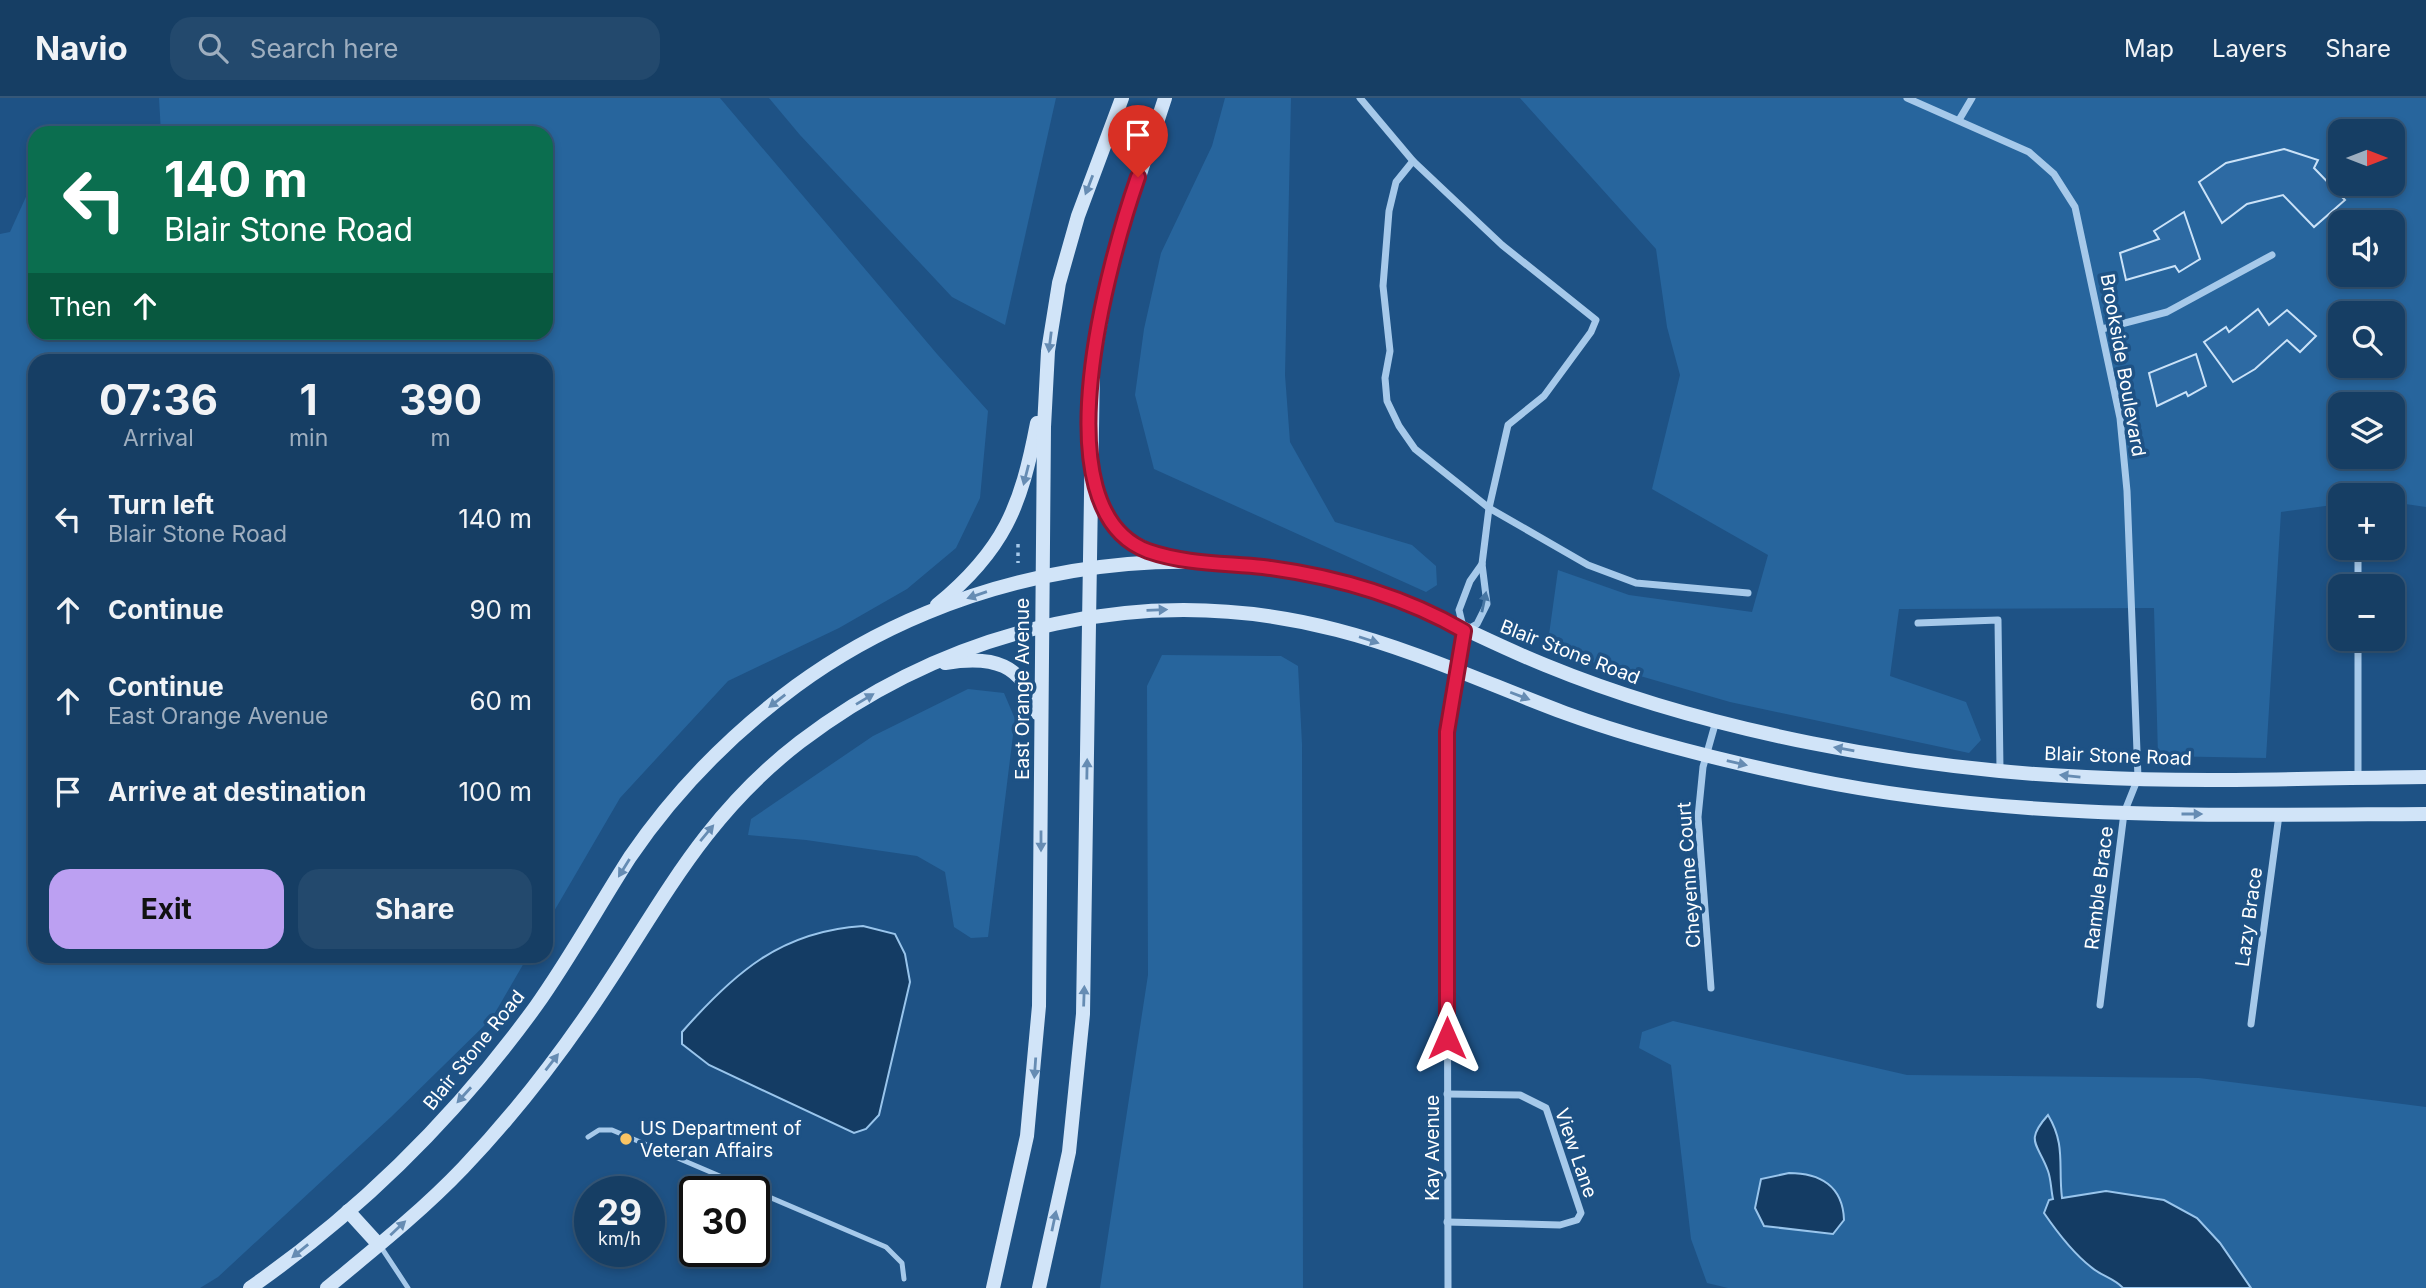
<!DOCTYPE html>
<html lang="en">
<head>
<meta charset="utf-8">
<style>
	:root { --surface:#163e64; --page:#23496d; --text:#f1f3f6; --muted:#9eaebf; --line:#355778; --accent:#bca0f2 }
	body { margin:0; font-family:Inter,sans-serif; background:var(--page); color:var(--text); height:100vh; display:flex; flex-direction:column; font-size:26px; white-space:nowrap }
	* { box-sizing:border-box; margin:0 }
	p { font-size:23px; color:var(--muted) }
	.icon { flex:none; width:38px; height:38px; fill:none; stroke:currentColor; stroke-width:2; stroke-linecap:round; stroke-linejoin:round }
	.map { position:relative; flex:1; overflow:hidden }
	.panel { position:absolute; left:28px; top:256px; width:525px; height:609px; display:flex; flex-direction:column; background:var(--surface); border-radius:21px; box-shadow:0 4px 10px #0003,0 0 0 2px var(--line) }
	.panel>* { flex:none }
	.guide { position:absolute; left:28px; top:28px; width:525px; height:214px; border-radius:21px; box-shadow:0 4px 10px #0003,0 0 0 2px var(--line); background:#0b6e4f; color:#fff; overflow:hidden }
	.needle { width:46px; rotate:90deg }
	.tools { position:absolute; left:2328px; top:21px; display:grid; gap:14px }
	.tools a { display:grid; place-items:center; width:77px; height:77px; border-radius:14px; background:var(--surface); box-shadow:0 4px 10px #0003,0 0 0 2px var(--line); font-size:35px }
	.speed { position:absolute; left:574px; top:1078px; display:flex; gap:14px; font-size:35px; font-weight:700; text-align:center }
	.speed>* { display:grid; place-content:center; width:91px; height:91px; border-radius:50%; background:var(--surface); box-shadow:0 4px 10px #0003,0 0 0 2px var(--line); line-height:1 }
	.speed small { font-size:18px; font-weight:400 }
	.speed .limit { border:4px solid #111; border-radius:10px; background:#fff; color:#111 }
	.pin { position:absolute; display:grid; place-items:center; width:60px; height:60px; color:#fff; margin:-72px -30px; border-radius:50% 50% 50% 0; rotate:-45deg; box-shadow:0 0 7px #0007 }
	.pin .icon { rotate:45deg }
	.me { position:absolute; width:77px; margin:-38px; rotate:0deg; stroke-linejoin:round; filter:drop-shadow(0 0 5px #0008) }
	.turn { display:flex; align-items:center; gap:24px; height:147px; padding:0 21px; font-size:32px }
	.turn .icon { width:91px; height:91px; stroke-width:2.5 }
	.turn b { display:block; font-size:49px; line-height:60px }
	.then { display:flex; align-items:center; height:66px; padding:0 21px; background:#0003; gap:14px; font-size:26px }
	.eta { display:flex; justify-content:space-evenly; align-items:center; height:119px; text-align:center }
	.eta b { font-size:42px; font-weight:700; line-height:49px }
	.button { display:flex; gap:14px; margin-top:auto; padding:14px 21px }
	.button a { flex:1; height:80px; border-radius:21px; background:var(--accent); color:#111; font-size:28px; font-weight:700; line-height:80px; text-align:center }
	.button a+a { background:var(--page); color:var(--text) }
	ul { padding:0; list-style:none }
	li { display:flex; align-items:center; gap:21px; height:91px; padding:0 21px }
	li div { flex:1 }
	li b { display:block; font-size:26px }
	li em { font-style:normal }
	header { display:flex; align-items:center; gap:42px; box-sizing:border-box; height:98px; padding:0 35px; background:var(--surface); border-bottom:2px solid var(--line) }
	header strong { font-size:33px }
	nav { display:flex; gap:38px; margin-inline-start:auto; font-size:24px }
	.search { width:490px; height:63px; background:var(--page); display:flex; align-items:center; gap:18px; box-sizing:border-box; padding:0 24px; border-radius:21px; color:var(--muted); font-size:26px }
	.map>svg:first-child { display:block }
</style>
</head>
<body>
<header>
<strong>Navio</strong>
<div class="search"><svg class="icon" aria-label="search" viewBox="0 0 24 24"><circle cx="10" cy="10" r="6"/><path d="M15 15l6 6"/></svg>Search here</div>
<nav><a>Map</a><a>Layers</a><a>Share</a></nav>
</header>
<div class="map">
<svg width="2426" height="1190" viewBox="0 0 2426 1190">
	<rect width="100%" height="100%" fill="#1e5285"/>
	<!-- green -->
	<g fill="#27659d" fill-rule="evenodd">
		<polygon points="159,0 720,0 937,256 988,313 980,400 956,450 907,491 839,530 728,583 620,700 546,827 546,262 35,262 35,858 528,858 492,920 391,1019 218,1179 200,1190 0,1190 0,136 10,134 35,79 35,234 546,234 546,35 161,35"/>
		<polygon points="769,0 1056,0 1005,227 952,199 800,37"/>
		<polygon points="1225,0 1291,0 1285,277 1290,344 1335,424 1412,447 1436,468 1437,487 1426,494 1154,371 1135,297 1144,231 1161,155 1212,48"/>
		<path d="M1520 0H2426V409L2392 404V397H2340V406L2281 414 2266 660 2158 658 2154 510 1899 511 1890 578 1966 604 1981 642 1969 655 1730 604 1547 551 1558 472 1629 497 1752 514 1768 457 1652 391 1680 277 1667 229 1656 151ZM2340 33H2392V86H2340ZM2340 124H2392V177H2340ZM2340 215H2392V268H2340ZM2340 306H2392V359H2340Z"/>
		<polygon points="1162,557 1281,558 1298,568 1302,646 1303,1190 1100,1190 1148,877 1147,588"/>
		<polygon points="968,591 1004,595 1015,621 988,839 971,840 954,829 945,774 917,758 806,742 748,737 751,721 873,638"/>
		<polygon points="1673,923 1907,977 2199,980 2426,1009 2426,1190 1728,1190 1707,1185 1691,1141 1671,967 1639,950 1642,934"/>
	</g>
	<!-- water -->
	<g fill="#143c64" stroke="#99c5ec" stroke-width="2">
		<path d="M863 828 895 836 905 856 910 884 879 1017 866 1031 854 1035 709 967 682 946V934C734 875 781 833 863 828Z"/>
		<path d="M2048 1017C2066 1047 2058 1067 2062 1100L2106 1093 2164 1102 2197 1120 2220 1145 2251 1190H2123C2114 1180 2101 1178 2091 1169 2073 1155 2057 1134 2044 1115L2049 1102 2053 1101C2051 1092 2051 1081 2048 1073 2038 1045 2024 1044 2048 1017Z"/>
		<path d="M1789 1075C1820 1075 1843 1088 1844 1122L1833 1136 1764 1128 1755 1110 1761 1081Z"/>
	</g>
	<!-- building -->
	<g fill="#2d6aa3" stroke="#cae2f8" stroke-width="2">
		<polygon points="2284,51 2318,62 2314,70 2345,102 2314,129 2283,97 2247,106 2222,125 2199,84 2226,65"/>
		<polygon points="2184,114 2200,161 2179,174 2175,168 2126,182 2120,155 2159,141 2154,133"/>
		<polygon points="2258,211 2269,227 2287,212 2316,238 2300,254 2287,242 2255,271 2233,284 2204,244 2226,229 2229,234"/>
		<polygon points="2196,256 2206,288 2188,298 2186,294 2157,308 2149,275"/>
	</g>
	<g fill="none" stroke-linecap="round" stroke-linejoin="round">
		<!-- path -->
		<polyline stroke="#a6c9ea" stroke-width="3.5" stroke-dasharray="3.5 5" stroke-linecap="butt" points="1018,446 1018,465"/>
		<!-- lane -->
		<g stroke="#a6c9ea" stroke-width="5">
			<polyline points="588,1039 599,1032 612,1032 886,1149 902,1165 904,1181"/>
			<polyline points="381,1149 408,1190"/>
		</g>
		<!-- street -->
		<g stroke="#a6c9ea" stroke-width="7">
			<polyline points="1360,0 1413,63 1502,147 1596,222 1591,234 1544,298 1508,327 1489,410 1482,466 1487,506 1477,526 1468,531"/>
			<polyline points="1907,0 2029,54 2054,76 2075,109 2120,320 2127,393 2138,680 2124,715 2100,907"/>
			<polyline points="1959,22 1972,0"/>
			<polyline points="1413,63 1396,84 1389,113 1383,188 1390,253 1385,280 1387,303 1399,328 1415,351 1489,410 1588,467 1636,485 1748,495"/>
			<polyline points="2102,231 2167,214 2272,157"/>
			<polyline points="2358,450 2358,488"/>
			<polyline points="1918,525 1998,522 2000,671"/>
			<polyline points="2358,541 2358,679"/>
			<polyline points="1711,890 1698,719 1703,669 1716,623"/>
			<polyline points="2251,926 2279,717"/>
			<polyline points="1447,996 1520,997 1546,1010 1581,1115 1577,1122 1560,1127 1447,1124"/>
			<polyline points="1448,1190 1447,634 1464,533 1459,512 1470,483 1482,466"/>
		</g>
		<!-- secondary -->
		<g stroke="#d1e4f8" stroke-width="14">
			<path d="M1093 384C1109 429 1127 451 1175 459"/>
			<path d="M937 507C1004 452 1021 409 1037 325"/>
			<path d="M945 565C992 557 1024 565 1037 615"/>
			<polyline points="348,1113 379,1147"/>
			<path d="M250 1190C360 1113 457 1017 536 908 570 860 598 809 630 759 675 693 731 636 796 588 956 470 1182 431 1372 493 1432 512 1487 544 1545 567 1630 602 1721 627 1811 645 1901 663 1995 675 2086 679 2199 685 2313 680 2426 679"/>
			<path d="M327 1190C373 1152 422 1113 463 1070 507 1024 549 971 585 919 657 816 696 724 800 644 954 527 1149 483 1337 532 1415 552 1490 587 1565 615 1644 644 1728 664 1810 681 2013 723 2220 717 2426 716"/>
			<polyline points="993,1190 1027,1038 1039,908 1044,329 1048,253 1059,185 1078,118 1122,0"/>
			<polyline points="1039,1190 1069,1054 1083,916 1093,266 1112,161 1165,0"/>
		</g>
	</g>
	<!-- one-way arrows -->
	<defs><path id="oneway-solid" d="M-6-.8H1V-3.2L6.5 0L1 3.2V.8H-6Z" transform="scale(1.75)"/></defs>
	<g fill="#668cb3">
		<use href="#oneway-solid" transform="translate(1089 87) rotate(111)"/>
		<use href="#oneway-solid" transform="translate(1050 244) rotate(97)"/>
		<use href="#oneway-solid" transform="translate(1026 377) rotate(104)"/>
		<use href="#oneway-solid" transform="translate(977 497) rotate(161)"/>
		<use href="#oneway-solid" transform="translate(1157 512) rotate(-2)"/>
		<use href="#oneway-solid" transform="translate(1369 542) rotate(18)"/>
		<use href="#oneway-solid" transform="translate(1520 598) rotate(21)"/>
		<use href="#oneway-solid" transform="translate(865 601) rotate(-31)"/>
		<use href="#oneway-solid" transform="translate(777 603) rotate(142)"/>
		<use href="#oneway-solid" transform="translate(1844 651) rotate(-170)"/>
		<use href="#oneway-solid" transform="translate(1737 665) rotate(13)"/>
		<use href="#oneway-solid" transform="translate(1087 671) rotate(-89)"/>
		<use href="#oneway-solid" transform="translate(2070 678) rotate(-174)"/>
		<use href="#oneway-solid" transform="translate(2192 716)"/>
		<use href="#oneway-solid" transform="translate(707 735) rotate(-50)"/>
		<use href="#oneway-solid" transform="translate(1041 743) rotate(90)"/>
		<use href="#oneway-solid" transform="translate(624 770) rotate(122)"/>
		<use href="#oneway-solid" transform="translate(1084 898) rotate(-88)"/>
		<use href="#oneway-solid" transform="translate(552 964) rotate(-52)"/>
		<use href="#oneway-solid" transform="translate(1035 970) rotate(94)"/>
		<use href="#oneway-solid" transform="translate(464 997) rotate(132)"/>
		<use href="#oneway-solid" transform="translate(1054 1123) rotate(-78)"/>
		<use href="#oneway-solid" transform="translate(398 1130) rotate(-43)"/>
		<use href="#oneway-solid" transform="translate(300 1153) rotate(141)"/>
	</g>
	<use fill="#4776a3" href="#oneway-solid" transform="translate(1484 504) rotate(-78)"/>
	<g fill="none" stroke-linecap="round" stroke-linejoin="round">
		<defs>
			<path id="route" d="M1138 79C1110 159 1037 412 1148 453 1185 466 1225 465 1263 469 1334 478 1403 498 1464 533L1447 634V940"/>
		</defs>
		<!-- route casing -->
		<use href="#route" stroke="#92132f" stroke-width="18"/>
		<!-- route -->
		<use href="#route" stroke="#e11d48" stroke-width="12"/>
	</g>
	<!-- markers -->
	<circle fill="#f9c464" stroke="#1e5285" stroke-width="2.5" cx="626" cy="1041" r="7"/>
	<g text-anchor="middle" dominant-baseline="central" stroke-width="7" stroke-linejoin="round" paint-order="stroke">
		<!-- street labels -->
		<g font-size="19" fill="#fff" stroke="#1e5285">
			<text transform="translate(2123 267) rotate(80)">Brookside Boulevard</text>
			<text transform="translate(1570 554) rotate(21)">Blair Stone Road</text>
			<text transform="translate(1022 591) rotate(-90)">East Orange Avenue</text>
			<text transform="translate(2118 658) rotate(2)">Blair Stone Road</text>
			<text transform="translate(1689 777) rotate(-94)">Cheyenne Court</text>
			<text transform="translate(2099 790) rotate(-83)">Ramble Brace</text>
			<text transform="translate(2249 819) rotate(-82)">Lazy Brace</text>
			<text transform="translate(474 952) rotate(-51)">Blair Stone Road</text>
			<text transform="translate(1432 1050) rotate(-90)">Kay Avenue</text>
			<text transform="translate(1576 1055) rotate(71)">View Lane</text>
		</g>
		<!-- poi labels -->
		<g font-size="19" fill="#fff" stroke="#1e5285" text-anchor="start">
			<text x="640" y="1030">US Department of<tspan x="640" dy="22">Veteran Affairs</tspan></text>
		</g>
	</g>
</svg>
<div class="tools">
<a><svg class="needle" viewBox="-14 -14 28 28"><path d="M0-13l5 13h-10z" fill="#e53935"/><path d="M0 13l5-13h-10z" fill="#9eaebf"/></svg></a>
<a><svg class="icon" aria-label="sound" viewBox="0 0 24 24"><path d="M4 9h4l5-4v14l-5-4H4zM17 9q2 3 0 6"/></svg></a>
<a><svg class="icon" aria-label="search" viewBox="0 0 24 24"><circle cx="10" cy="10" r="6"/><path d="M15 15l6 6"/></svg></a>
<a><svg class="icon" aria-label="layers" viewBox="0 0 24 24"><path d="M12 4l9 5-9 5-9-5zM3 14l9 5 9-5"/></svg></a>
<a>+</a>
<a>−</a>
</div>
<div class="speed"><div>29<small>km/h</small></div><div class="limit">30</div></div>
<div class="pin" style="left:1138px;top:79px;background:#d93025"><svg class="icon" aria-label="arrive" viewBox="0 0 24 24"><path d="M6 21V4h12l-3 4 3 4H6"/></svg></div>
<svg class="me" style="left:1447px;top:940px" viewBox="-20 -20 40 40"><path d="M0-17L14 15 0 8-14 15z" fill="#e11d48" stroke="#fff" stroke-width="4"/></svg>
<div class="guide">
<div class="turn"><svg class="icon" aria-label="left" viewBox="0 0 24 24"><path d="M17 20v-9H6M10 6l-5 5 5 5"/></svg><div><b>140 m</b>Blair Stone Road</div></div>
<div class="then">Then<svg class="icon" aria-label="ahead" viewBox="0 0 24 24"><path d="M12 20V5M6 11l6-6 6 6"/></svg></div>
</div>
<section class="panel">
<div class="eta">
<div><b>07:36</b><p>Arrival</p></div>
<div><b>1</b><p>min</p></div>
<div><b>390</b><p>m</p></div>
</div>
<ul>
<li><svg class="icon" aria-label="left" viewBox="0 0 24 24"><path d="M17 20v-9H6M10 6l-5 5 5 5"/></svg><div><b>Turn left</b><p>Blair Stone Road</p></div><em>140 m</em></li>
<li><svg class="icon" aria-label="ahead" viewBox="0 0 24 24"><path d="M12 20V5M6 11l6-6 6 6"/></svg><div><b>Continue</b></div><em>90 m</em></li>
<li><svg class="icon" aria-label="ahead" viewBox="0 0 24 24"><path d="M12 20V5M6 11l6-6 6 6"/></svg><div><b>Continue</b><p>East Orange Avenue</p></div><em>60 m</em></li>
<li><svg class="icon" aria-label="arrive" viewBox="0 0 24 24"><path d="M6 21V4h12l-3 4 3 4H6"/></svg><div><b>Arrive at destination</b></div><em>100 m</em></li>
</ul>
<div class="button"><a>Exit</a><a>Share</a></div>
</section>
</div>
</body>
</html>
